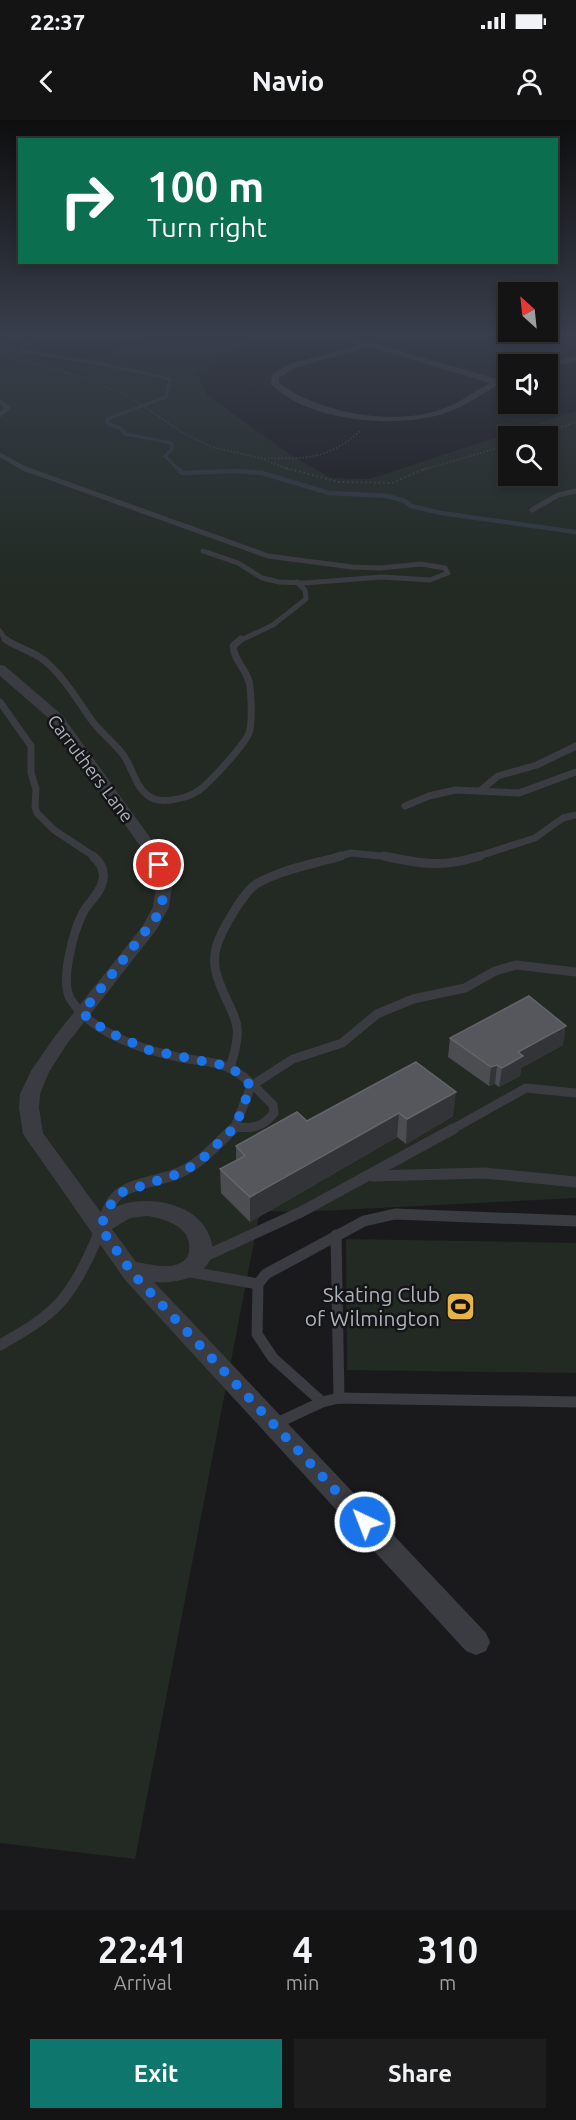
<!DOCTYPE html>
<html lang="en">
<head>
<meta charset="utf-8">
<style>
	:root { --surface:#141415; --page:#1d1d1e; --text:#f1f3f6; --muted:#9d9ea0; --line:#333334; --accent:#0f766e }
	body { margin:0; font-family:Ubuntu,sans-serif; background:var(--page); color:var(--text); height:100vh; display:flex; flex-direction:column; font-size:22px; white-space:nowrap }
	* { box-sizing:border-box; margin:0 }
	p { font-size:20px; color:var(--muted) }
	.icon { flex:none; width:33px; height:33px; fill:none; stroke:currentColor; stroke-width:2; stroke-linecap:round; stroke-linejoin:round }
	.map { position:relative; height:1790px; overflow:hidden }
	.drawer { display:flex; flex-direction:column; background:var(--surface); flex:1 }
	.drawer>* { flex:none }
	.hud { position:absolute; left:18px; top:18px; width:540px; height:126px; border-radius:0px; box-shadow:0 3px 9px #0003,0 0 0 2px var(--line); background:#0b6e4f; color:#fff; overflow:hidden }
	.needle { width:39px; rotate:333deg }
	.controls { position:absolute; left:498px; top:162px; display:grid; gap:12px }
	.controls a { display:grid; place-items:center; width:60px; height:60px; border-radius:0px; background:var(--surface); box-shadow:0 3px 9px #0003,0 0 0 2px var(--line); font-size:30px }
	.pin { position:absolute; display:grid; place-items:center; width:51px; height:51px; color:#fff; margin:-26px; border:3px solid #fff; border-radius:50%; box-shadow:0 2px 6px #0007 }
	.me { position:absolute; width:66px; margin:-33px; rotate:317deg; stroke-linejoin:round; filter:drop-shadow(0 0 4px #0008) }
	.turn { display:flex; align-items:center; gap:21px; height:126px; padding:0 30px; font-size:27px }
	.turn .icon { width:78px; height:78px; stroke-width:2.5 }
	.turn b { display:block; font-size:42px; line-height:51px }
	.eta { display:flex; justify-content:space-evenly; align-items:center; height:102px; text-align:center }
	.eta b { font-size:36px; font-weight:600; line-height:42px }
	.action { display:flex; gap:12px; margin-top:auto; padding:12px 30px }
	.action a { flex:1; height:69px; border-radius:0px; background:var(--accent); color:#fff; font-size:24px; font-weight:600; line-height:69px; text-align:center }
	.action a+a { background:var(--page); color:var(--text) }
	.status { display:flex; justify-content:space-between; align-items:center; height:42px; padding:0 30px; background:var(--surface); direction:ltr }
	.status svg { height:16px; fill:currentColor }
	header { display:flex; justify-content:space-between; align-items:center; height:78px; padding:0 30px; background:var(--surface); font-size:27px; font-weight:600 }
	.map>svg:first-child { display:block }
</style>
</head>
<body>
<div class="status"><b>22:37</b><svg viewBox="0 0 49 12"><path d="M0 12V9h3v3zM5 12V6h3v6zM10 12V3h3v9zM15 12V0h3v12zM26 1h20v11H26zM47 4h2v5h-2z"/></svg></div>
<header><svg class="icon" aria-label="back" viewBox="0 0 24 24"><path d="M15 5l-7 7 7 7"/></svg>Navio<svg class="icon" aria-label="person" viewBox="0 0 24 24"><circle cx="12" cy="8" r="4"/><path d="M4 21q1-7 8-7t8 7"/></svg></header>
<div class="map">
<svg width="576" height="1790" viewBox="0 0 576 1790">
	<rect width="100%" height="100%" fill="#1a1a1c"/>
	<!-- green -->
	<g fill="#222a23" fill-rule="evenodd">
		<path d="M195 213H269L197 253 207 275 292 336 331 358 370 359 576 291V1078L301 1092 260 1091 135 1739 0 1723V219L139 284 59 244ZM508 316H548V356H508Z"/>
		<polygon points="346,1119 576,1123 576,1253 347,1250"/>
	</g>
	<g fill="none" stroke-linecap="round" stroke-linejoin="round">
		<!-- stream-far1 -->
		<polyline stroke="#30383f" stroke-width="3" points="4,213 36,218 23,226 22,231 103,244 170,259 166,277 107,299 108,304 120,308 125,314 172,323 172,329 165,336 179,350"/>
		<!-- stream -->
		<polyline stroke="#30383f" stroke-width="4.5" points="177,348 182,353 234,351 262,353 329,373 388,376 405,381 411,386 441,393 576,412"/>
		<!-- path-far1 -->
		<g stroke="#414348" stroke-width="1.5" stroke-dasharray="1.5 2" stroke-linecap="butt">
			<polyline points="0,235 83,257 136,281 185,314 212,327 260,338 290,350"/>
			<polyline points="547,316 554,310 576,302"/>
			<path d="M264 338C305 339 329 340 361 310"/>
			<polyline points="423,350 508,325"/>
		</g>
		<!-- path -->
		<polyline stroke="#414348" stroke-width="2" stroke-dasharray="1.5 3" stroke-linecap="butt" points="286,348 339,362 392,363 426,348"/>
		<!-- service-far4 -->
		<g stroke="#3b3c41" stroke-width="4.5">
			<polyline points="0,281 8,288 0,295"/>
			<polyline points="0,335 27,350"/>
		</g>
		<!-- service-far3 -->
		<g stroke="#3b3c41" stroke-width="5">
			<polyline points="23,348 268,436 352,447 380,448 421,444 445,448 448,453 430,460 382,457 305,463 279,462 262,458 238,443 203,431"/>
			<polyline points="532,390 558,375 576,371"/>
			<polyline points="0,511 6,521"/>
			<polyline points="239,521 273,505 306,479 305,470 297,462"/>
		</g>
		<!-- service-far2 -->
		<g stroke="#3b3c41" stroke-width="7">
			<path d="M5 519C17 528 33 531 45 541 64 557 76 578 90 598 98 610 111 620 121 632 133 645 135 672 154 679 166 683 188 678 198 671 209 664 245 624 249 613 253 601 251 579 250 567 249 551 234 542 233 526L241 519"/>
			<polyline points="0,582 31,626 31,653 36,669 35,687 37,693 54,710 95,737"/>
			<polyline points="481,670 498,656 537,645 576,626"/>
			<polyline points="405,686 429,676 455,670 519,673 576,652"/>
			<polyline points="336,737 351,733 391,737"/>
			<polyline points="476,737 535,718 563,698 576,695"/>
		</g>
		<!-- service-far1 -->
		<g stroke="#3b3c41" stroke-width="9">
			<path d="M93 736C100 742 105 750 103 760 101 772 90 781 84 791 74 808 59 863 71 880 94 915 143 930 182 938 197 941 213 941 227 947 244 954 260 972 273 985L274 993C263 1007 252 1009 235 1007"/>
			<path d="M384 736C422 744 442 748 480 736"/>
			<path d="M230 947C247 897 231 899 217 856 214 847 214 837 216 828 220 813 244 770 258 763 283 749 314 744 341 736"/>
			<polyline points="231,1010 235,1007 251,966 293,939 342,923 377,894 413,879 465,868 495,851 516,845 576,852"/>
			<polyline points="451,1010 526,968 576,973"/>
		</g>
		<!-- service -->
		<g stroke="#3b3c41" stroke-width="11">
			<polyline points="373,1056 484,1053 576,1062"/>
			<polyline points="336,1115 339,1278"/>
			<polyline points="201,1138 301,1092 453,1009"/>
			<polyline points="185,1151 258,1164 266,1154 364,1101 395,1094 576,1101"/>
			<polyline points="258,1164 257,1214 273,1238 322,1282"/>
			<path d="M0 1225C53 1195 69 1182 94 1125 100 1111 105 1091 114 1079 125 1063 163 1061 181 1052 202 1042 216 1025 233 1009"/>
			<polyline points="275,1304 322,1282 339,1278 576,1282"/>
		</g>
		<!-- minor -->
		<g fill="#3b3c41" fill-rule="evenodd">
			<path d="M329 213H337L497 259 508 256V261C488 268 472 283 451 291 403 310 308 303 271 264L272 255 289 244 361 225 329 216ZM369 227 490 263C475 271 461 282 445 288 396 307 321 294 279 263V258L295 248Z"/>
			<polygon points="530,213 543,213 576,222 576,226"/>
			<polygon points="576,236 576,241 548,248 548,244 545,244"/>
			<path d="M0 545 5 546 62 595 156 726 170 753 172 767 169 787 157 809 67 924 49 952 40 974 39 988 43 1013 102 1094C132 1072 195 1077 210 1117 223 1152 180 1165 154 1162L486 1513 490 1522 486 1531 476 1535 466 1531 125 1160 23 1014 19 988 20 974 31 951 55 916 142 807 153 787 156 767 154 753 140 726 52 601 0 556ZM147 1096C166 1099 192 1107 189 1130 189 1137 185 1141 178 1144 166 1149 149 1144 136 1142L112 1109 130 1098Z"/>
		</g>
	</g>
	<!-- wall -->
	<g fill="#4b4d51">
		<polygon points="450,918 563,925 521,948 520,956 499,967 495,964 489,966 448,937"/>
		<polygon points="416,942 453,996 406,1024 397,1017 250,1102 221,1073 220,1049 236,1041 236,1026 307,1001"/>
	</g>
	<!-- shaded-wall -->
	<g fill="#333437">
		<polygon points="566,906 563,925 521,948 520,956 499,967 502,948 518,932"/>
		<polygon points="497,945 495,964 489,966 491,947"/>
		<polygon points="456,972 453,996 406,1024 407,999"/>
		<polygon points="399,993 397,1017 250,1102 250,1077"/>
	</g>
	<!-- building -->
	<g fill="#56575c" stroke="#64656b" stroke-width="1.5">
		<polygon points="529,876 566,906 518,932 523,936 502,948 497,945 491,947 450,918"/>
		<polygon points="416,942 456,972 407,999 399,993 250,1077 220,1049 245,1036 236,1026 297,992 307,1001"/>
	</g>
	<!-- sky -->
	<linearGradient id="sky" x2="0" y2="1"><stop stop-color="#0e0e0f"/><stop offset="0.46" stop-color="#383e4b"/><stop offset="1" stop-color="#383e4b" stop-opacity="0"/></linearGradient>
	<rect width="576" height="464" fill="url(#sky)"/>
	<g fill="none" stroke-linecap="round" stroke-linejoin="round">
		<!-- route -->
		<path stroke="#1a73e8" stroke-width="10" stroke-dasharray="0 18" d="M159 745C166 763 165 779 157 796L82 893 106 911 149 930 231 947 251 966 235 1007 198 1043 178 1054 120 1073 114 1078 100 1107 133 1154 365 1402"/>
	</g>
	<!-- icons -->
	<defs>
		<symbol id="stadium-square" viewBox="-11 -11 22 22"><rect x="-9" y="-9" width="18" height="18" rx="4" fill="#e6b348" stroke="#151517"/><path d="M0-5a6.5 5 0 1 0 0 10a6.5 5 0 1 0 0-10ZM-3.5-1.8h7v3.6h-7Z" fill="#111"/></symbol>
	</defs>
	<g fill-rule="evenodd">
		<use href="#stadium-square" x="444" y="1170" width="33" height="33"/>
	</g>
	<g text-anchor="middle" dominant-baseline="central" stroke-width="5" stroke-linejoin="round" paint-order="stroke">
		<!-- street labels -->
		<g font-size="18" fill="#adb1ba" stroke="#151517">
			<text transform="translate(91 648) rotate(53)">Carruthers Lane</text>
		</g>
		<!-- near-poi labels -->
		<g font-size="21" fill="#adb1ba" stroke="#151517" text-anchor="end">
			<text x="440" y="1174">Skating Club<tspan x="440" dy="24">of Wilmington</tspan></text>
		</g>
	</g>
</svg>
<div class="controls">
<a><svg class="needle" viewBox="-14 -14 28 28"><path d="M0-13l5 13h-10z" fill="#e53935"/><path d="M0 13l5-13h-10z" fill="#9d9ea0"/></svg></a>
<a><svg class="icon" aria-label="sound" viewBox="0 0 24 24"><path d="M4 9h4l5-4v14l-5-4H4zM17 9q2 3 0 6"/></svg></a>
<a><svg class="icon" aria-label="search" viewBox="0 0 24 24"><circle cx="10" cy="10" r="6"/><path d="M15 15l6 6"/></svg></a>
</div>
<div class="pin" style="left:159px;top:745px;background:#d93025"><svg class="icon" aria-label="arrive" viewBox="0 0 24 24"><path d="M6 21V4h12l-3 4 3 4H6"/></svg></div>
<svg class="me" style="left:365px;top:1402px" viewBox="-20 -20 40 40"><circle r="17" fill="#1a73e8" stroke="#fff" stroke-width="3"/><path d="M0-11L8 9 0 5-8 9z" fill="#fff"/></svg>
<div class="hud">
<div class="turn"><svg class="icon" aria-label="right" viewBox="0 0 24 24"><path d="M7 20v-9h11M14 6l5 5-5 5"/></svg><div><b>100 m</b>Turn right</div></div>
</div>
</div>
<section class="drawer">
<div class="eta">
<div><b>22:41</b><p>Arrival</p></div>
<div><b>4</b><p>min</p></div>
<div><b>310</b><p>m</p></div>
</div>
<div class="action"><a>Exit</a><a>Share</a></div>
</section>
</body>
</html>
